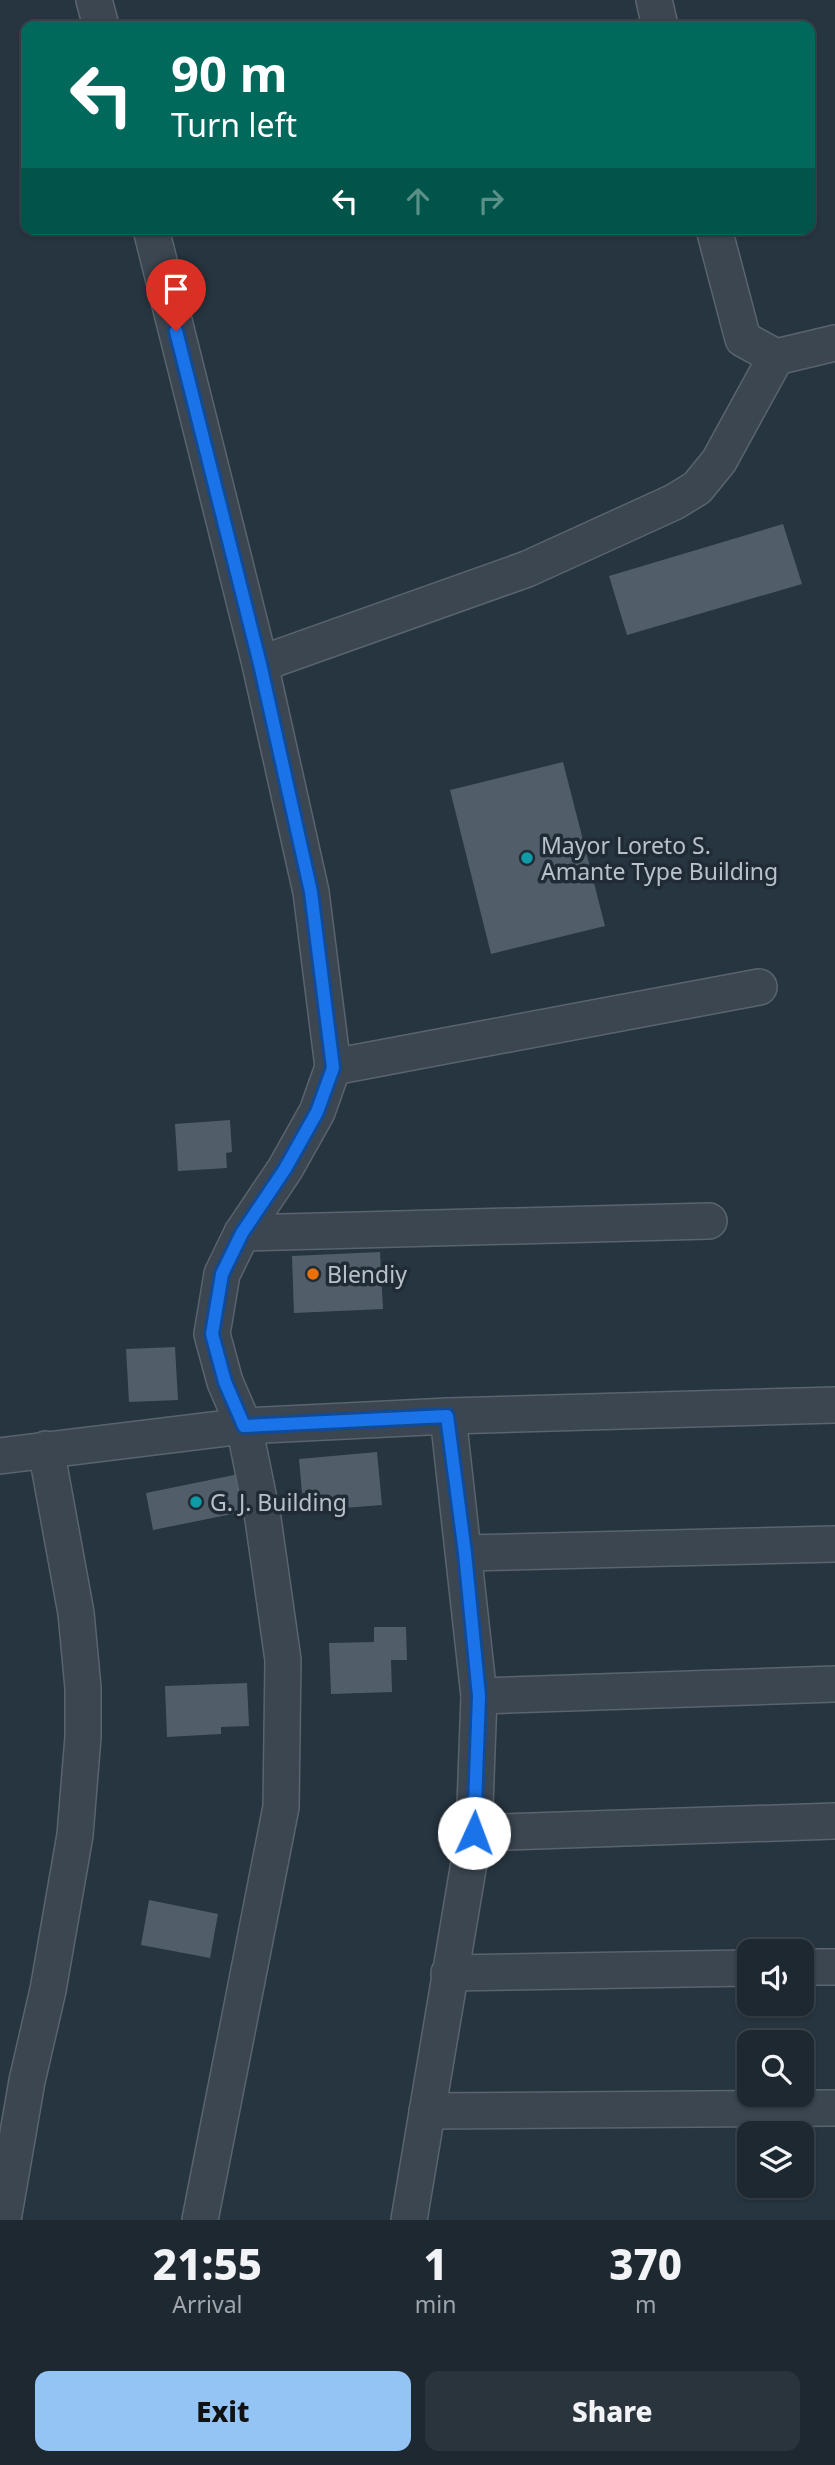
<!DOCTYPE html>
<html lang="en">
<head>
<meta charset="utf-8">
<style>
	:root { --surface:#1d2830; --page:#2a343c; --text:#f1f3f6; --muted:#a0a6ab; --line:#3b444c; --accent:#94c4f3 }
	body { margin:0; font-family:"Noto Sans",sans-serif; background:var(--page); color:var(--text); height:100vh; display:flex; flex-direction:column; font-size:26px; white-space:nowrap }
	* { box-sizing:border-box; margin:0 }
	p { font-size:23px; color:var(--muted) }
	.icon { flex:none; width:38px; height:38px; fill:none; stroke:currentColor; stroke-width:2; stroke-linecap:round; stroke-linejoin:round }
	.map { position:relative; height:2220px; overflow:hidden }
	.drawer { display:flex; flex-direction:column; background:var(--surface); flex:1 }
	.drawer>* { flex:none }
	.hud { position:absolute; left:21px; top:21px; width:794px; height:214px; border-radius:14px; box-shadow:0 2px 5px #0004,0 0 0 2px var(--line); background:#00695c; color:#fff; overflow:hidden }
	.buttons { position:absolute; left:737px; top:1939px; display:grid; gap:14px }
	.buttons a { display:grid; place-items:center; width:77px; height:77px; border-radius:14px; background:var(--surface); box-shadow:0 2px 5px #0004,0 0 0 2px var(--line); font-size:35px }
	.pin { position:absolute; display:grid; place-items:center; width:60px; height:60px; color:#fff; margin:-72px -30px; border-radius:50% 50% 50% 0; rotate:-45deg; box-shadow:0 0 7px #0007 }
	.pin .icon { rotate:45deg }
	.me { position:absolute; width:77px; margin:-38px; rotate:2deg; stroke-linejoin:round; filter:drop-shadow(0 0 5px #0008) }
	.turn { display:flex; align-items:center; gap:24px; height:147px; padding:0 35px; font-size:32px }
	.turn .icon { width:91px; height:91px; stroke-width:2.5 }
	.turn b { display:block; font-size:49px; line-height:60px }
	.lanes { display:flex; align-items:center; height:66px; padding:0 35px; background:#0003; justify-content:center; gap:35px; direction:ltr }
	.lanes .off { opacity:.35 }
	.eta { display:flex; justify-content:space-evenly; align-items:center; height:119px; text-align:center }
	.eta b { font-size:42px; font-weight:800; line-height:49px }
	.button { display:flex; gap:14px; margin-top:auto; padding:14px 35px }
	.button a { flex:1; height:80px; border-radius:14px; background:var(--accent); color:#111; font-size:28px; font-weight:800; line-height:80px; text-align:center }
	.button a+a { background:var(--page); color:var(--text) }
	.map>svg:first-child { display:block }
</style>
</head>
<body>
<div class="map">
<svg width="835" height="2220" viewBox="0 0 835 2220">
	<rect width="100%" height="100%" fill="#273540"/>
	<!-- building -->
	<g fill="#515e6a">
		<polygon points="783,524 802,584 627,635 609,576"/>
		<polygon points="563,762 605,926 491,954 450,790"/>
		<polygon points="230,1120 232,1152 226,1153 227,1168 178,1171 175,1124"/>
		<polygon points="380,1252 383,1309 294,1313 292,1256"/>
		<polygon points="175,1347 178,1400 129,1402 126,1349"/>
		<polygon points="377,1452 382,1505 317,1510 315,1492 302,1493 299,1459"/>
		<polygon points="239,1474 247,1511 153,1530 146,1493"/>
		<polygon points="374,1627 406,1627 407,1660 391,1660 392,1692 331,1694 329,1643 374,1642"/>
		<polygon points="247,1683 249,1726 221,1727 221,1734 167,1737 165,1686"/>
		<polygon points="149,1900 218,1914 210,1958 141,1945"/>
	</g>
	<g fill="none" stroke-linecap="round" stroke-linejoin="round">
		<defs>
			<g id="minor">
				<polyline points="94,0 101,26"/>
				<polyline points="654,0 660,26"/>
				<polyline points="151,229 260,664 311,892 333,1067 317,1112 285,1169 242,1233 222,1274 212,1334 225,1382 244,1426 263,1519 283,1660 281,1807 200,2220"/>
				<polyline points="714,229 743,339 776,357 835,343"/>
				<polyline points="260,664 527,569 674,502 697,488 719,461 776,357"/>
				<polyline points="333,1067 759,987"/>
				<polyline points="242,1233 709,1221"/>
				<polyline points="0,1456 244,1426 448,1416 835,1405"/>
				<polyline points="465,1553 835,1544"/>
				<polyline points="479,1696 835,1684"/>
				<polyline points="474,1833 835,1821"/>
				<polyline points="802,1967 835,1967"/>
				<polyline points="449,1973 749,1968"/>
				<polyline points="427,2111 835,2108"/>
				<polyline points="3,2220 27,2081 48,1990 75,1835 83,1737 83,1688 76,1613 46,1449"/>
				<polyline points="409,2220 474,1833 479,1696 448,1416"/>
			</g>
		</defs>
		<!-- minor casing -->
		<use href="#minor" stroke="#59646d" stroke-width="38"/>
		<!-- minor -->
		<use href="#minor" stroke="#3b4650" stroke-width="35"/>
	</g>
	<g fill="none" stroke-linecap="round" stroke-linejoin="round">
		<defs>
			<polyline id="route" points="176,331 260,664 311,892 333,1068 317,1112 285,1169 242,1233 222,1274 212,1334 225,1382 244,1426 447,1416 465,1553 479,1696 474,1833"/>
		</defs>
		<!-- route casing -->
		<use href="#route" stroke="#114b97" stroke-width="18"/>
		<!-- route -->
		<use href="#route" stroke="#1a73e8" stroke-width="12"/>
	</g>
	<!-- markers -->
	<g fill="#0f9aa8" stroke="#202b35" stroke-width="2.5">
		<circle cx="527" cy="858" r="7"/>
		<circle cx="196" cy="1502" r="7"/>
	</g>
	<circle fill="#e8710a" stroke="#202b35" stroke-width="2.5" cx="313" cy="1274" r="7"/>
	<g text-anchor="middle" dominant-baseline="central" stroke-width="7" stroke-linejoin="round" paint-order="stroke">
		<!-- poi labels -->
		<g font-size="23" fill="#b8c1ca" stroke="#202b35" text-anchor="start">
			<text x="541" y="845">Mayor Loreto S.<tspan x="541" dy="26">Amante Type Building</tspan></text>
			<text x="327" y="1274">Blendiy</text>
			<text x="210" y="1502">G. J. Building</text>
		</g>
	</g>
</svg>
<div class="buttons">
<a><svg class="icon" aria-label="sound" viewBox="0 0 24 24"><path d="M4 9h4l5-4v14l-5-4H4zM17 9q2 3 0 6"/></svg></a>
<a><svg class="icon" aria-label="search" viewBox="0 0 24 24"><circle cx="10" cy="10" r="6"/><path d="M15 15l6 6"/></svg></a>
<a><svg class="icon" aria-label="layers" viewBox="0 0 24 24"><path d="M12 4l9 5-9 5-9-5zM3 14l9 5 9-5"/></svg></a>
</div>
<div class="pin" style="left:176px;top:331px;background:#d93025"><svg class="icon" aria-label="arrive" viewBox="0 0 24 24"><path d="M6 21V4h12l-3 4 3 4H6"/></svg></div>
<svg class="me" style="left:474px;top:1833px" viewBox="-20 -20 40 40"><circle r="19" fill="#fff"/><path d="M0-13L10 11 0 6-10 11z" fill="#1a73e8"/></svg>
<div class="hud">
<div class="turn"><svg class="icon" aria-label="left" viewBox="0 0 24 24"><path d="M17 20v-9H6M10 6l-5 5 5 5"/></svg><div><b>90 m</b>Turn left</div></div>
<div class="lanes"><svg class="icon" aria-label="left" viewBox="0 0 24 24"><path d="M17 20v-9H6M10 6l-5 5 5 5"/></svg><svg class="icon off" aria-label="ahead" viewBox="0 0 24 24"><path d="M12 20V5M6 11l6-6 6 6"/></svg><svg class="icon off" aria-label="right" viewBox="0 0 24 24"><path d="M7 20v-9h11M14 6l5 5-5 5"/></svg></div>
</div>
</div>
<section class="drawer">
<div class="eta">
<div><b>21:55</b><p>Arrival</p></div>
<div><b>1</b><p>min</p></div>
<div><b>370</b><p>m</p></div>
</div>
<div class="button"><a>Exit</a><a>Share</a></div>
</section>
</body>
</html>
